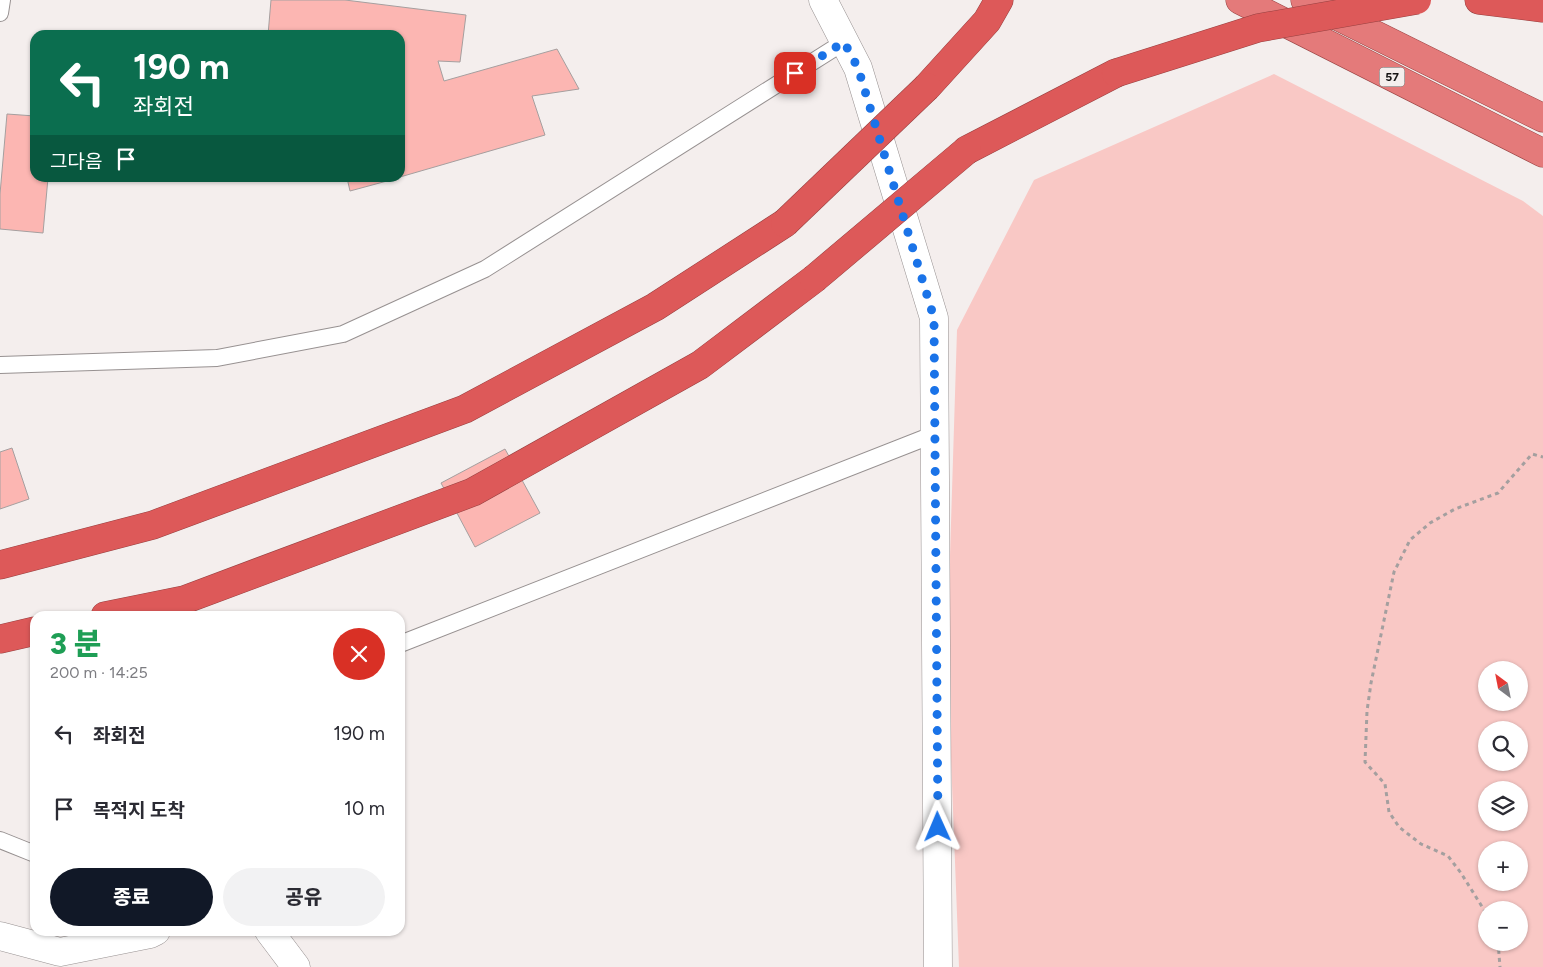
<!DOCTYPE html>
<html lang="ko">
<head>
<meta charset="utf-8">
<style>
	:root { --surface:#fff; --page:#f2f2f3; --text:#2b2b33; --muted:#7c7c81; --accent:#111827 }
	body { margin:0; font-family:Figtree,"Noto Sans KR",sans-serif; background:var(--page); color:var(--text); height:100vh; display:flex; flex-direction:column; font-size:19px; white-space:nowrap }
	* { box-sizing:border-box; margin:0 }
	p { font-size:16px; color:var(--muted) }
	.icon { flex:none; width:28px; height:28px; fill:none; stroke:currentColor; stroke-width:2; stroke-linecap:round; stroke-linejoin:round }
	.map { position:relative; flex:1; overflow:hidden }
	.sheet { position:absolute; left:30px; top:611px; width:375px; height:325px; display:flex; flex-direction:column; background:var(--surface); border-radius:15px; box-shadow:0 1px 4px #0004 }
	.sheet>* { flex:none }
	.hud { position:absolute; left:30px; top:30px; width:375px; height:152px; border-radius:15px; box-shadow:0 1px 4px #0004; background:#0b6e4f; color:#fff; overflow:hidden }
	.needle { width:32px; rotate:328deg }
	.controls { position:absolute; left:1478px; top:661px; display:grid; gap:10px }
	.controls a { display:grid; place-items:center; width:50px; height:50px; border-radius:50%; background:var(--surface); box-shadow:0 1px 4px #0004; font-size:25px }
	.pin { position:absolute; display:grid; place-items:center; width:42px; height:42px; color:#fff; margin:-21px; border-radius:10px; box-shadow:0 2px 8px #0006 }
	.me { position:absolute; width:55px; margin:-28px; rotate:359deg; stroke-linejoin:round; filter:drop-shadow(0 0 4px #0008) }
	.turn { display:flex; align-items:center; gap:18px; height:105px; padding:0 20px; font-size:22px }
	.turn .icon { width:65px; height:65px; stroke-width:2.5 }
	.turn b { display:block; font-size:35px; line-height:42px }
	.then { display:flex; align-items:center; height:48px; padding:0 20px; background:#0003; gap:10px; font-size:19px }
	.round { display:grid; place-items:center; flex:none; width:52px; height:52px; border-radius:26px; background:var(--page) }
	.summary { display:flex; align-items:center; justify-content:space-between; height:85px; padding:0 20px }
	h1 { font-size:30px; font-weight:800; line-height:38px; color:#1e9e55 }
	.cta { display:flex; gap:10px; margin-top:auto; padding:10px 20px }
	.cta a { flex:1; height:58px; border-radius:30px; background:var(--accent); color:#fff; font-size:20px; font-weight:800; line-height:58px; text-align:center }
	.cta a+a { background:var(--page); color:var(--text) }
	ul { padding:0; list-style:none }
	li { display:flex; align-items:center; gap:15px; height:75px; padding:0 20px }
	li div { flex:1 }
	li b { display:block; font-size:19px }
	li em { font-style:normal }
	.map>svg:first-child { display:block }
</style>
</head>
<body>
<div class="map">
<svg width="1543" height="967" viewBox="0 0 1543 967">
	<rect width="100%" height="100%" fill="#f4eeed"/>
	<!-- green -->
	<path fill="#f9c8c5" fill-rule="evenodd" d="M1274 74 1523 201 1543 216V967H959L947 652 957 330 1034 180ZM1486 670H1519V702H1486ZM1486 730H1519V762H1486ZM1486 790H1519V822H1486ZM1486 850H1519V882H1486ZM1486 910H1519V942H1486Z"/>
	<!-- building -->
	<g fill="#fcb6b2" stroke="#a59f9f">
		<polygon points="271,0 345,0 466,15 460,62 438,61 444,81 557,49 579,89 532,96 545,135 400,177 400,35 268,35"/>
		<polygon points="7,114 35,116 35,178 48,178 43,233 0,229 0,194"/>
		<polygon points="347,178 398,178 350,191"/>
		<polygon points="12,448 29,499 0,509 0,452"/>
		<polygon points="505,449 540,513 475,547 441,483"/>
	</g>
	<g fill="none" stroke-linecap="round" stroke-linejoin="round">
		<defs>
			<g id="service">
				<polyline points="0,13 2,0"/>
				<polyline points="0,365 217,358 343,334 485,269 844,42"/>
				<polyline points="400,644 935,434"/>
				<polyline points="0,840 35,854"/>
			</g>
			<g id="minor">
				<polyline points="823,0 858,68 934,318 938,967"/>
				<polyline points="269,931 296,967"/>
				<polyline points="0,936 60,952 150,934 156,931"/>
			</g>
			<g id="trunk">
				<polyline points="1240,0 1543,153"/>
				<polyline points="1305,0 1543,118"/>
			</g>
			<g id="motorway">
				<polyline points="1479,0 1543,8"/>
				<polyline points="927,87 987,21 999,0"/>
				<polyline points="967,150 1116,73"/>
				<polyline points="0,565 153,525 465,409 655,307 785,223"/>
				<polyline points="105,616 184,600 473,492 700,365 814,279"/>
				<polyline points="0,639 35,631"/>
			</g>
		</defs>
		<!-- service casing -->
		<use href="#service" stroke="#979191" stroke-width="18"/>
		<!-- minor casing -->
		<use href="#minor" stroke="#979191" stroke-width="29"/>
		<!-- trunk casing -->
		<use href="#trunk" stroke="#974141" stroke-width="29"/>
		<!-- motorway casing -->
		<use href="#motorway" stroke="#974141" stroke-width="29"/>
		<!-- path -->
		<g stroke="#a49f9f" stroke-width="3" stroke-dasharray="4 4" stroke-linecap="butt">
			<polyline points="1486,913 1461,873 1448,856 1421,844 1399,827 1389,812 1385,784 1365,762 1367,711 1371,683 1394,572 1410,540 1430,523 1455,509 1498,493 1532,454 1543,457"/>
			<polyline points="1498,942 1500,967"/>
		</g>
		<!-- service -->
		<use href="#service" stroke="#fff" stroke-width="16"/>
		<!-- minor -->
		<use href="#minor" stroke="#fff" stroke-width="28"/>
		<!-- trunk -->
		<use href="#trunk" stroke="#e47a7a" stroke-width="28"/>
		<!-- motorway -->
		<use href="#motorway" stroke="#dd5959" stroke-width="28"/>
		<defs>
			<g id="motorway-bridge">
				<polyline points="1116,73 1258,28 1417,0"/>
				<polyline points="785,223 927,87"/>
				<polyline points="814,279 967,150"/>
			</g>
		</defs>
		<!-- motorway-bridge casing -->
		<use href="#motorway-bridge" stroke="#974141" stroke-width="29" stroke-linecap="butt"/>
		<!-- motorway-bridge -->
		<use href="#motorway-bridge" stroke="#dd5959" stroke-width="28"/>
	</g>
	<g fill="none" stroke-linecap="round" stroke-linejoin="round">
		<!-- route -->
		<polyline stroke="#1a73e8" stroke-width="9" stroke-dasharray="0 16.2" points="795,73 844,42 858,68 934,318 938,827"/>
	</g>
	<g text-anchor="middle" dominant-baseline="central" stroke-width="4.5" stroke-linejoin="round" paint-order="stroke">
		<!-- shield labels -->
		<rect fill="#f4eeed" stroke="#595555" stroke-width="1" x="1379.5" y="67.5" width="25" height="19" rx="4"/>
		<g font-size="12" font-weight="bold" fill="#161414">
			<text x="1392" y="77">57</text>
		</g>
	</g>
</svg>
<div class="controls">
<a><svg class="needle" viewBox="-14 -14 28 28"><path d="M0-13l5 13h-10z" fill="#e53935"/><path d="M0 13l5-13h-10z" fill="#7c7c81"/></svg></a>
<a><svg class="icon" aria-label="search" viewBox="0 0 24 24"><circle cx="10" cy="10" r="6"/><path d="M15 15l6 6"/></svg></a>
<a><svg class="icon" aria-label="layers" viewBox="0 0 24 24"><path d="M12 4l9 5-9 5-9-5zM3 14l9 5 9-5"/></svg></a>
<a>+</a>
<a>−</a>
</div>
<div class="pin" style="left:795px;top:73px;background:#d93025"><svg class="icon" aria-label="arrive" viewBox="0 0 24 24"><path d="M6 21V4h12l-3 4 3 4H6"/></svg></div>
<svg class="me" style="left:938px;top:827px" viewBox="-20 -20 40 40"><path d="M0-17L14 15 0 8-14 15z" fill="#1a73e8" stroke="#fff" stroke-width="4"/></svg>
<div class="hud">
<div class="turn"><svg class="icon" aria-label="left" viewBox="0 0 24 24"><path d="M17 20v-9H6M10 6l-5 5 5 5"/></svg><div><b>190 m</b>좌회전</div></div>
<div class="then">그다음<svg class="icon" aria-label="arrive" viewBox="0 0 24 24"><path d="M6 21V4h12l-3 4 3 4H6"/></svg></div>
</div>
<section class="sheet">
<div class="summary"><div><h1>3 분</h1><p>200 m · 14:25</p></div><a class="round" style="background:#d93025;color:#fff"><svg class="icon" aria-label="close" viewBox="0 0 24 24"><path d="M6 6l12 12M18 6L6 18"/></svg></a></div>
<ul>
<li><svg class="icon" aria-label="left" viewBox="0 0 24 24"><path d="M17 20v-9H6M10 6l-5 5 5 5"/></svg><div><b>좌회전</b></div><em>190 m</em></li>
<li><svg class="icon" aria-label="arrive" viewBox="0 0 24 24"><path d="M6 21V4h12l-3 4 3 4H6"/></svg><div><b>목적지 도착</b></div><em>10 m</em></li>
</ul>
<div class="cta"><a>종료</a><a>공유</a></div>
</section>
</div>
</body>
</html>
